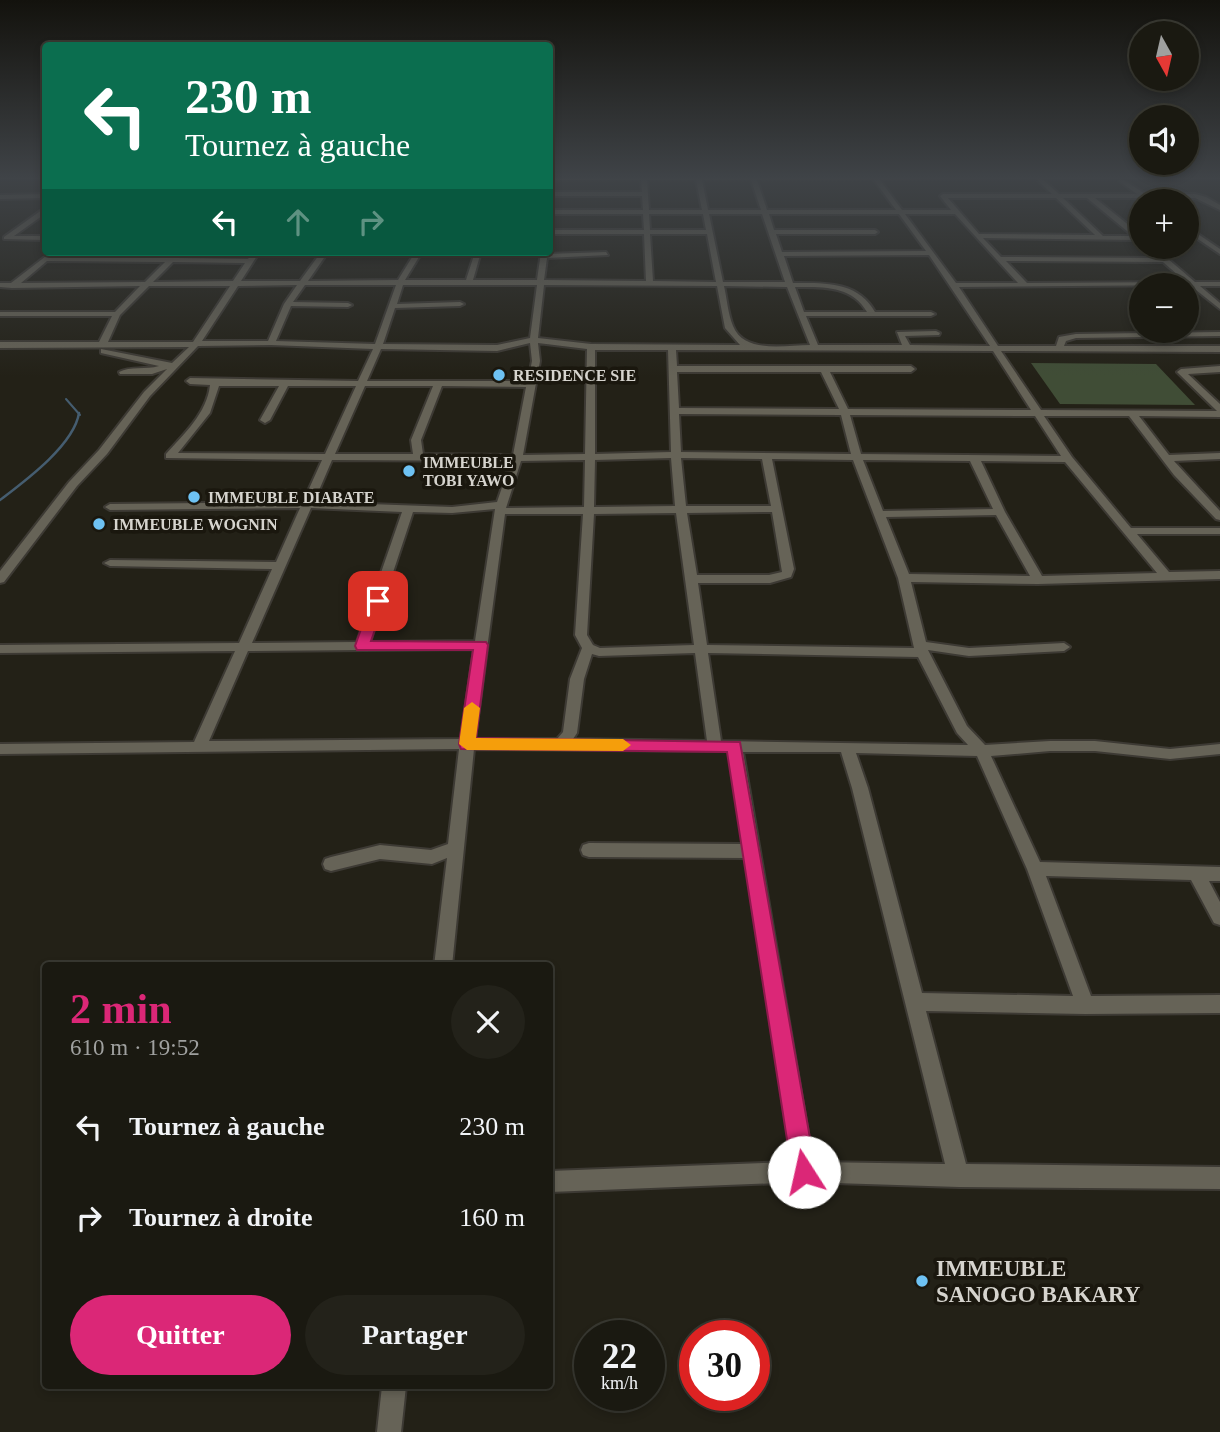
<!DOCTYPE html>
<html lang="fr">
<head>
<meta charset="utf-8">
<style>
	:root { --surface:#1a1911; --page:#23221a; --text:#f1f3f6; --muted:#9fa09f; --line:#383831; --accent:#db2777 }
	body { margin:0; font-family:"Times New Roman",serif; background:var(--page); color:var(--text); height:100vh; display:flex; flex-direction:column; font-size:26px; white-space:nowrap }
	* { box-sizing:border-box; margin:0 }
	p { font-size:23px; color:var(--muted) }
	.icon { flex:none; width:38px; height:38px; fill:none; stroke:currentColor; stroke-width:2; stroke-linecap:round; stroke-linejoin:round }
	.map { position:relative; flex:1; overflow:hidden }
	.side { position:absolute; left:42px; top:962px; width:511px; height:427px; display:flex; flex-direction:column; background:var(--surface); border-radius:7px; box-shadow:0 4px 10px #0003,0 0 0 2px var(--line) }
	.side>* { flex:none }
	.hud { position:absolute; left:42px; top:42px; width:511px; height:214px; border-radius:7px; box-shadow:0 4px 10px #0003,0 0 0 2px var(--line); background:#0b6e4f; color:#fff; overflow:hidden }
	.needle { width:46px; rotate:172deg }
	.tools { position:absolute; left:1129px; top:21px; display:grid; gap:14px }
	.tools a { display:grid; place-items:center; width:70px; height:70px; border-radius:50%; background:var(--surface); box-shadow:0 4px 10px #0003,0 0 0 2px var(--line); font-size:35px }
	.speed { position:absolute; left:574px; top:1320px; display:flex; gap:14px; font-size:35px; font-weight:700; text-align:center }
	.speed>* { display:grid; place-content:center; width:91px; height:91px; border-radius:50%; background:var(--surface); box-shadow:0 4px 10px #0003,0 0 0 2px var(--line); line-height:1 }
	.speed small { font-size:18px; font-weight:400 }
	.speed .limit { border:10px solid #d22; background:#fff; color:#111 }
	.pin { position:absolute; display:grid; place-items:center; width:60px; height:60px; color:#fff; margin:-30px; border-radius:14px; box-shadow:0 4px 10px #0006 }
	.me { position:absolute; width:77px; margin:-38px; rotate:350deg; stroke-linejoin:round; filter:drop-shadow(0 0 5px #0008) }
	.turn { display:flex; align-items:center; gap:24px; height:147px; padding:0 28px; font-size:32px }
	.turn .icon { width:91px; height:91px; stroke-width:2.5 }
	.turn b { display:block; font-size:49px; line-height:60px }
	.lanes { display:flex; align-items:center; height:66px; padding:0 28px; background:#0003; justify-content:center; gap:35px; direction:ltr }
	.lanes .off { opacity:.35 }
	.round { display:grid; place-items:center; flex:none; width:74px; height:74px; border-radius:37px; background:var(--page) }
	.head { display:flex; align-items:center; justify-content:space-between; height:119px; padding:0 28px }
	h1 { font-size:42px; font-weight:700; line-height:52px; color:var(--accent) }
	.button { display:flex; gap:14px; margin-top:auto; padding:14px 28px }
	.button a { flex:1; height:80px; border-radius:42px; background:var(--accent); color:#fff; font-size:28px; font-weight:700; line-height:80px; text-align:center }
	.button a+a { background:var(--page); color:var(--text) }
	ul { padding:0; list-style:none }
	li { display:flex; align-items:center; gap:21px; height:91px; padding:0 28px }
	li div { flex:1 }
	li b { display:block; font-size:26px }
	li em { font-style:normal }
	.map>svg:first-child { display:block }
</style>
</head>
<body>
<div class="map">
<svg width="1220" height="1432" viewBox="0 0 1220 1432">
	<rect width="100%" height="100%" fill="#232117"/>
	<!-- green -->
	<polygon fill="#404d36" points="1031,363 1156,364 1195,405 1060,404"/>
	<g fill="none" stroke-linecap="round" stroke-linejoin="round">
		<!-- stream-far1 -->
		<polyline stroke="#455d70" stroke-width="2" points="66,399 80,415"/>
		<!-- stream -->
		<path stroke="#455d70" stroke-width="2.5" d="M0 500C25 481 74 445 79 413"/>
		<defs>
			<g id="minor">
				<path d="M871 176H877L902 210H951L940 196 943 194H1052L1033 176H1039L1059 194H1137L1119 181 1121 178 1145 194H1195L1206 197 1220 205V210L1195 198H1149L1146 200 1142 198H1095L1141 235V240L983 238 1001 257 1158 258 1147 247H1154L1195 282H1220V286H1200L1220 303V309L1191 286 1186 285 959 287 998 346H1056L1059 337 1076 334 1220 332V336L1076 338 1066 341 1064 346H1220V352L1001 351 1041 410 1217 411 1177 372 1181 369 1220 366V372L1188 374 1220 404V417L1139 416 1169 455 1220 453V459L1174 461 1220 511V520L1216 519 1174 475 1129 416H1044L1072 457 1131 528H1220V534H1137L1169 572 1220 571V579L1038 584 911 582 926 642 969 648 1064 643 1070 647 1064 651 969 656 928 650 967 726 985 745 1050 741H1095L1170 749 1220 744V754L1170 759 1095 751H1050L991 756 1040 862 1220 867V881H1209L1220 902V925L1214 923 1191 880 1046 876 1091 996 1220 995V1013L1085 1014 926 1011 966 1164 1220 1167V1189L959 1187 804 1182 550 1192V1171L792 1162 745 858 589 857 583 855 581 850 583 845 589 843 743 844 729 751 474 749 452 966H434L447 858 432 864 380 859 331 871 325 869 323 864 325 859 331 857 380 845 431 850 448 844 459 749 0 754V744L194 742 235 651 0 653V645L239 643 272 569 110 566 104 563 110 560 276 562 300 508 110 510 105 507 110 504 303 502 322 460 166 458V454C184 434 207 413 210 385L190 384 186 381 190 378 358 381 373 349 271 345 198 346 150 396 107 454 77 486 4 582 0 583V571L69 482 99 450 144 392 167 369 152 374H120L119 372C130 366 146 370 159 366L101 353V349L172 363 189 347 0 348V342H99L112 316H0V312H115L140 286 12 288 0 287V283H11L50 253 53 255 52 257 169 258 173 256 176 258 248 259 253 252H422L405 280H466L475 252H481L473 280H537L541 252H547V254L606 252 608 255 547 258 544 280 646 281 644 234H550V230H644L643 214H550V210H643L642 196H550V192H642L641 180 644 178 647 180 649 210H702L696 180 699 178 702 180 708 210H761L751 180 754 178 757 180 767 210H896ZM948 198H1056L1095 235 979 234ZM1063 198H1087L1133 236H1103ZM649 214H703L706 230H650ZM709 214H762L785 282H723ZM769 214H899L926 251 782 252 776 234H875L878 232 875 230H774ZM905 214H955L1018 283H956ZM650 234H707L716 282 653 281ZM414 254 398 280 308 281 326 255ZM319 255 300 281H241L257 256ZM929 255 990 346 910 345 905 336 939 335 940 333 936 331 897 332 902 345H818L806 316H931L935 314 931 312H875C858 281 824 283 793 283L784 256ZM47 261 165 262 145 282 21 283ZM1006 261 1163 262 1186 282 1027 283ZM173 262 245 263 233 281 153 282ZM297 285 284 304 268 341H202L238 286ZM305 285H396L375 344 276 341 291 306 348 307 352 305 348 303 293 302ZM403 285H537L530 338 497 345 383 344 395 308 460 306 464 304 460 302 397 304ZM544 285 717 286 725 328 740 345 591 344 538 338ZM149 286H230L193 342H108L120 315ZM724 286 787 287 810 345C785 345 744 354 733 326 728 314 727 299 724 286ZM795 287C821 287 852 285 867 312H804ZM530 343 532 361 528 381H367L381 349 497 351ZM538 343 587 349 585 454 523 455 540 361ZM595 350H668L671 452 595 454ZM676 350 993 351 1031 410 848 409 830 372H911L915 369 911 366H677ZM677 372H821L839 409 679 408ZM219 386H279L260 420 265 423 270 420 288 386H356L325 454 178 453 210 413ZM365 386H433L411 440 413 454H335ZM442 386 526 387 513 455 423 454 421 440ZM679 414 841 415 851 454 681 452ZM850 415 1035 416 1061 456 861 454ZM671 458 675 506 594 507 595 460ZM681 458 762 459 771 506H686ZM772 459 853 460 898 578 914 648 707 645 698 583H770L791 577 794 569ZM332 460 511 461 497 502 452 507 314 502ZM585 460 584 507 506 508 521 461ZM863 460 970 461 993 509 883 511ZM981 461 1065 462 1157 573 1042 576 1005 512ZM311 508 402 512 357 642 252 643ZM495 509 475 641 370 642 413 512 452 513ZM772 512 782 572 769 575H697L687 513ZM676 513 694 645 600 648 593 645 587 635 594 514ZM505 514H583L575 635 582 648 570 679 563 732 557 739H475ZM996 515 1030 576 909 574 886 517ZM474 649 461 739 209 741 248 651ZM695 653 707 741 573 739 577 733 584 679 592 654 599 656ZM708 653 918 657 957 733 968 745 721 741ZM743 752H841L852 788 945 1164 813 1162ZM856 753 977 756 1027 869 1073 996 922 993 868 788Z"/>
				<polygon points="46,194 46,198 0,199 0,195"/>
				<polygon points="46,207 46,213 14,236 46,236 46,240 4,239 4,237"/>
				<polygon points="1186,226 1220,249 1220,254 1186,231"/>
				<polygon points="382,1386 406,1386 401,1432 377,1432"/>
			</g>
			<g id="major">
				<rect x="0" y="176" width="46" height="3"/>
				<polygon points="550,176 1220,176 1220,179 550,180"/>
			</g>
		</defs>
		<!-- minor casing -->
		<use href="#minor" stroke="#3d3a34" stroke-width="4"/>
		<!-- major casing -->
		<use href="#major" stroke="#3d3a34" stroke-width="3"/>
		<!-- minor -->
		<use href="#minor" fill="#666357" fill-rule="evenodd"/>
		<!-- major -->
		<use href="#major" fill="#bc8b77" fill-rule="evenodd"/>
	</g>
	<!-- sky -->
	<linearGradient id="sky" x2="0" y2="1"><stop stop-color="#13120d"/><stop offset="0.47" stop-color="#3f4347"/><stop offset="1" stop-color="#3f4347" stop-opacity="0"/></linearGradient>
	<rect width="1220" height="377" fill="url(#sky)"/>
	<!-- route -->
	<polygon fill="#db2777" stroke="#8e194d" stroke-width="2" points="378,597 385,601 371,641 486,642 488,645 476,738 740,742 816,1172 813,1180 804,1184 796,1180 792,1172 727,752 461,749 459,744 473,650 357,650 355,646 371,601"/>
	<!-- slow -->
	<polygon fill="#f59e0b" points="472,702 480,708 476,738 623,739 631,745 623,751 467,750 459,744 464,708"/>
	<!-- markers -->
	<g fill="#6ec2f3" stroke="#1a170e" stroke-width="2.5">
		<circle cx="499" cy="375" r="7"/>
		<circle cx="409" cy="471" r="7"/>
		<circle cx="194" cy="497" r="7"/>
		<circle cx="99" cy="524" r="7"/>
		<circle cx="922" cy="1281" r="7"/>
	</g>
	<g text-anchor="middle" dominant-baseline="central" stroke-width="7" stroke-linejoin="round" paint-order="stroke">
		<!-- far-poi labels -->
		<g font-size="16" font-weight="bold" fill="#d6d4ce" stroke="#1a170e" text-anchor="start">
			<text x="513" y="375">RESIDENCE SIE</text>
			<text x="423" y="462">IMMEUBLE<tspan x="423" dy="18">TOBI YAWO</tspan></text>
			<text x="208" y="497">IMMEUBLE DIABATE</text>
			<text x="113" y="524">IMMEUBLE WOGNIN</text>
		</g>
		<!-- near-poi labels -->
		<g font-size="23" font-weight="bold" fill="#d6d4ce" stroke="#1a170e" text-anchor="start">
			<text x="936" y="1268">IMMEUBLE<tspan x="936" dy="26">SANOGO BAKARY</tspan></text>
		</g>
	</g>
</svg>
<div class="tools">
<a><svg class="needle" viewBox="-14 -14 28 28"><path d="M0-13l5 13h-10z" fill="#e53935"/><path d="M0 13l5-13h-10z" fill="#9fa09f"/></svg></a>
<a><svg class="icon" aria-label="sound" viewBox="0 0 24 24"><path d="M4 9h4l5-4v14l-5-4H4zM17 9q2 3 0 6"/></svg></a>
<a>+</a>
<a>−</a>
</div>
<div class="speed"><div>22<small>km/h</small></div><div class="limit">30</div></div>
<div class="pin" style="left:378px;top:601px;background:#d93025"><svg class="icon" aria-label="arrive" viewBox="0 0 24 24"><path d="M6 21V4h12l-3 4 3 4H6"/></svg></div>
<svg class="me" style="left:804px;top:1172px" viewBox="-20 -20 40 40"><circle r="19" fill="#fff"/><path d="M0-13L10 11 0 6-10 11z" fill="#db2777"/></svg>
<div class="hud">
<div class="turn"><svg class="icon" aria-label="left" viewBox="0 0 24 24"><path d="M17 20v-9H6M10 6l-5 5 5 5"/></svg><div><b>230 m</b>Tournez à gauche</div></div>
<div class="lanes"><svg class="icon" aria-label="left" viewBox="0 0 24 24"><path d="M17 20v-9H6M10 6l-5 5 5 5"/></svg><svg class="icon off" aria-label="ahead" viewBox="0 0 24 24"><path d="M12 20V5M6 11l6-6 6 6"/></svg><svg class="icon off" aria-label="right" viewBox="0 0 24 24"><path d="M7 20v-9h11M14 6l5 5-5 5"/></svg></div>
</div>
<section class="side">
<div class="head"><div><h1>2 min</h1><p>610 m · 19:52</p></div><a class="round"><svg class="icon" aria-label="close" viewBox="0 0 24 24"><path d="M6 6l12 12M18 6L6 18"/></svg></a></div>
<ul>
<li><svg class="icon" aria-label="left" viewBox="0 0 24 24"><path d="M17 20v-9H6M10 6l-5 5 5 5"/></svg><div><b>Tournez à gauche</b></div><em>230 m</em></li>
<li><svg class="icon" aria-label="right" viewBox="0 0 24 24"><path d="M7 20v-9h11M14 6l5 5-5 5"/></svg><div><b>Tournez à droite</b></div><em>160 m</em></li>
</ul>
<div class="button"><a>Quitter</a><a>Partager</a></div>
</section>
</div>
</body>
</html>
